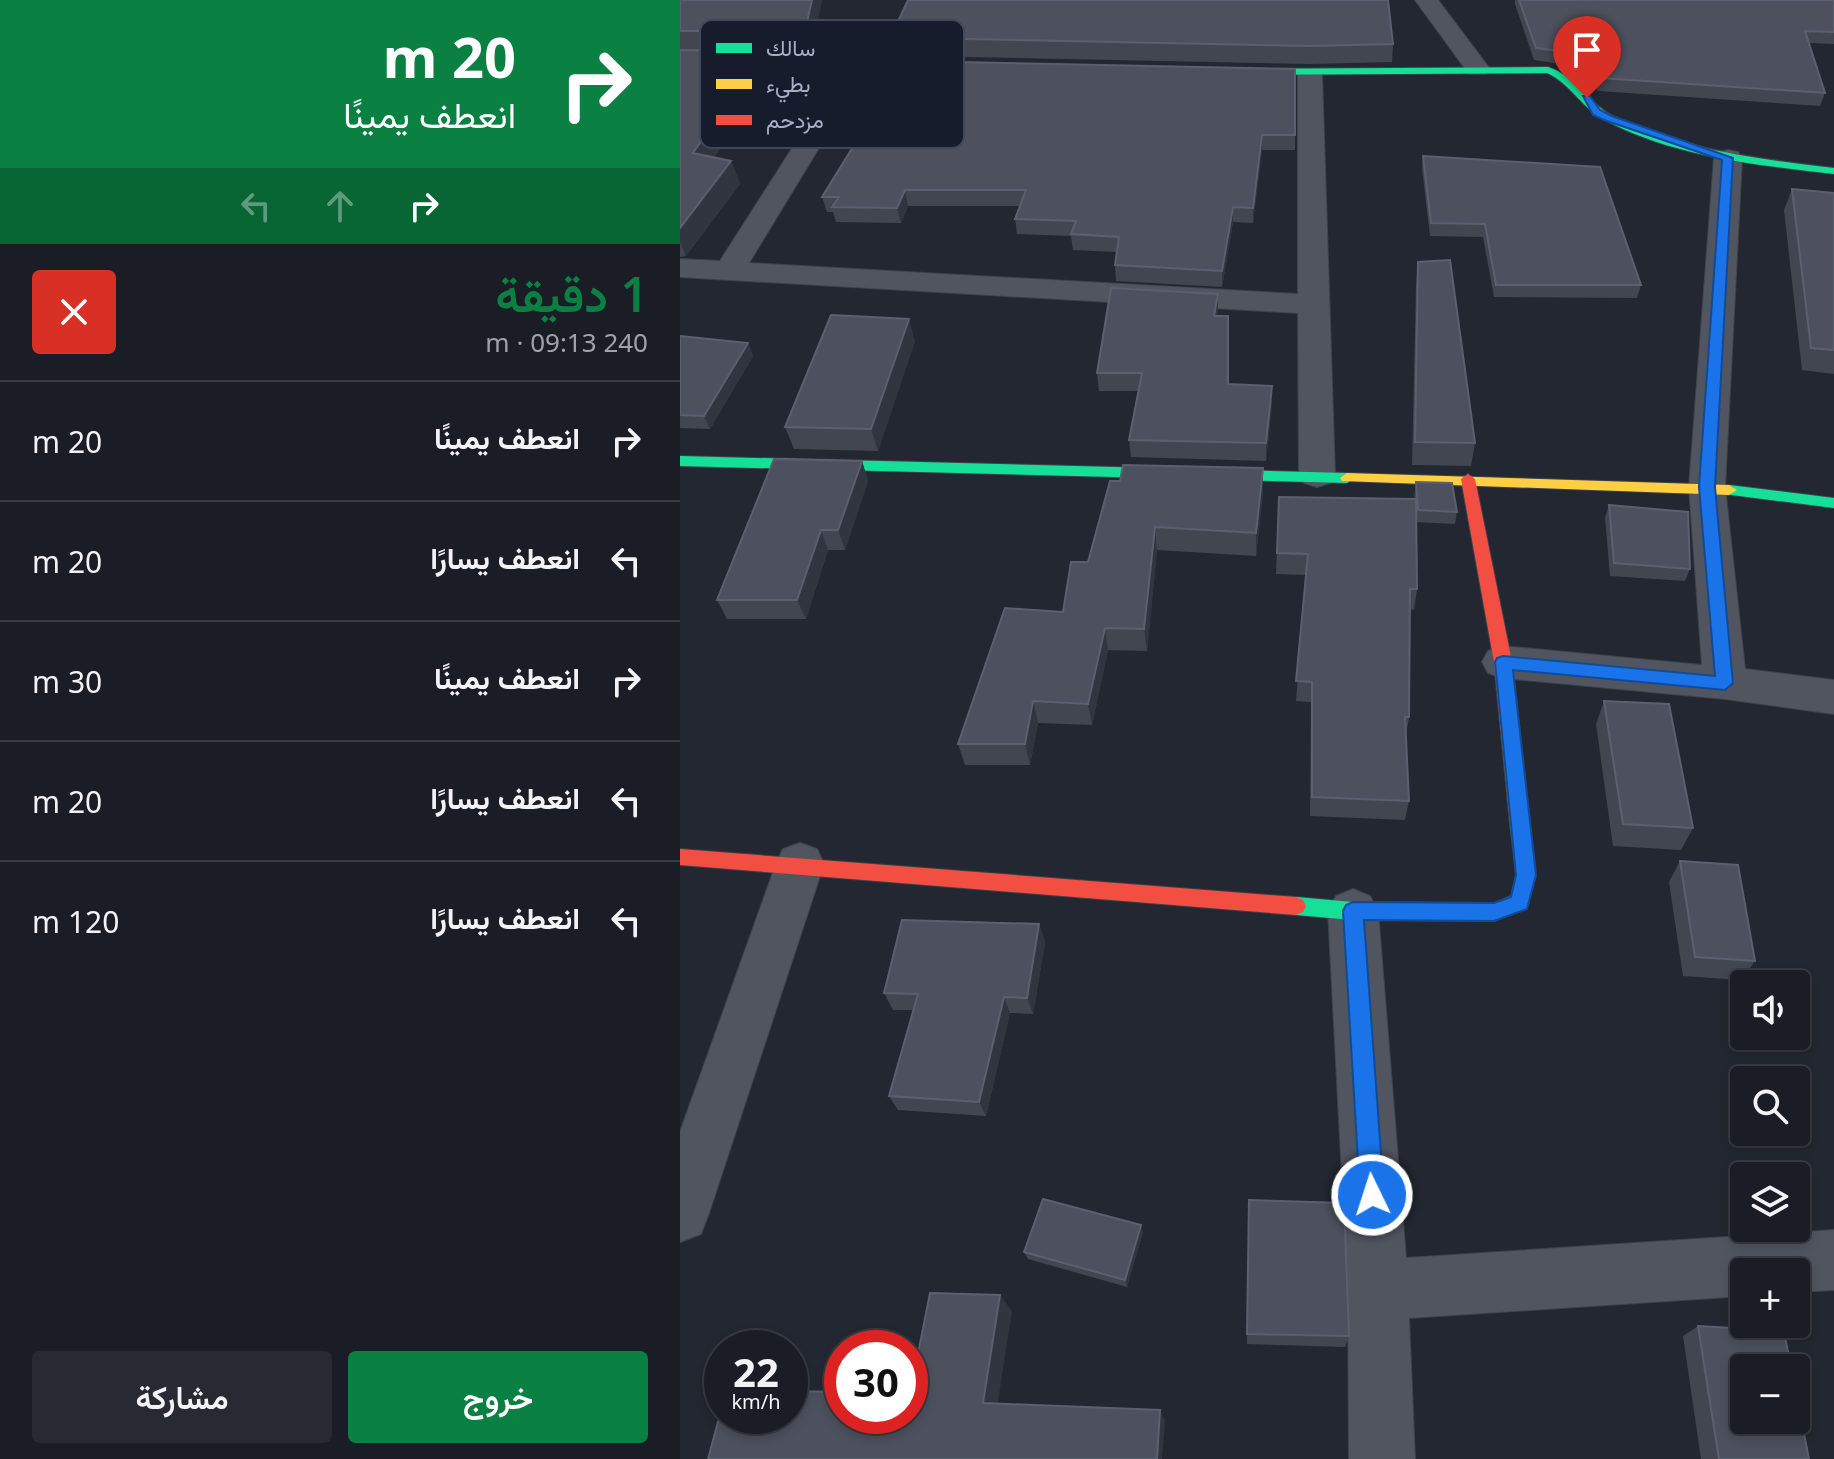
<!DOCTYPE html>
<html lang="ar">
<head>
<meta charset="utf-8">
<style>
	:root { --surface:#1a1d25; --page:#272a32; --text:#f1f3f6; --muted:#9fa2a7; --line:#383b42; --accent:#0b8043 }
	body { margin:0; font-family:"Noto Sans",Vazirmatn,sans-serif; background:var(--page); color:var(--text); direction:rtl; height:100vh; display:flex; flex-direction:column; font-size:30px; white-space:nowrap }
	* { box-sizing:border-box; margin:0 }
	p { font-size:26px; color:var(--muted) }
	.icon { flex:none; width:44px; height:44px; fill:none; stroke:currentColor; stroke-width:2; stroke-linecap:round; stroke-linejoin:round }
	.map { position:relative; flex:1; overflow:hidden; direction:ltr }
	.panel { display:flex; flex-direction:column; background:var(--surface); width:680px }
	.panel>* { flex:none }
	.top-card { background:#0b8043; color:#fff; overflow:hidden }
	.fabs { position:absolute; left:1050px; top:970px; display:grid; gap:16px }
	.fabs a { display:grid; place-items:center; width:80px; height:80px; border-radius:8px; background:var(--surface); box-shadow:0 4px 12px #0003,0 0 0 2px var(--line); font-size:40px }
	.speed { position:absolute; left:24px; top:1330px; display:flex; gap:16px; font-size:40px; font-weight:700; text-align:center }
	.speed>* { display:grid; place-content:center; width:104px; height:104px; border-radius:50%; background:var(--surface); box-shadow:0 4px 12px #0003,0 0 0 2px var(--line); line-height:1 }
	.speed small { font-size:20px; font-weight:400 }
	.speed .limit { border:12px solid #d22; background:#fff; color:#111 }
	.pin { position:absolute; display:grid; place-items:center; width:68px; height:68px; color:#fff; margin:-82px -34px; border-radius:50% 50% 50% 0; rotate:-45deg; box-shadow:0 0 8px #0007 }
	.pin .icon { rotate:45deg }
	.me { position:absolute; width:88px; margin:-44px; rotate:356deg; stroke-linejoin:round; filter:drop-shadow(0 0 6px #0008) }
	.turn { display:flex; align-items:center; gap:28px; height:168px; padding:0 32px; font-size:36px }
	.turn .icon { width:104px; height:104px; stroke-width:2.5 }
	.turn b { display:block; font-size:56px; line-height:68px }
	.lanes { display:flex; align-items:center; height:76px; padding:0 32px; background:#0003; justify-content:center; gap:40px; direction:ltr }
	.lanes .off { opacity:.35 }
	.round { display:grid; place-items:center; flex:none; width:84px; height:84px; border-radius:8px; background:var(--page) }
	.overview { display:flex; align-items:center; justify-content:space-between; height:136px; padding:0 32px }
	h1 { font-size:48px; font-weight:600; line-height:60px; color:var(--accent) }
	.primary-button { display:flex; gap:16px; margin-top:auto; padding:16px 32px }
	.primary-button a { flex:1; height:92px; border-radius:8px; background:var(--accent); color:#fff; font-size:32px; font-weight:600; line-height:92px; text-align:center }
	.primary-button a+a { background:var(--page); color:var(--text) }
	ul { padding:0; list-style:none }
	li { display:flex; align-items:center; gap:24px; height:120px; padding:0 32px; border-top:2px solid var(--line) }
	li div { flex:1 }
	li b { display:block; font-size:30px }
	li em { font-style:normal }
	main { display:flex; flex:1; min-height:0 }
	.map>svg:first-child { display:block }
</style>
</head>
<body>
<main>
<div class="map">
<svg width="1154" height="1459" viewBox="0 0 1154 1459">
	<rect width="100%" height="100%" fill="#222731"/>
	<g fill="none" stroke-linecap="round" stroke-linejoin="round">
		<defs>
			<g id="street">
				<polygon points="735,0 758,0 810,69 807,74 789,74"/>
				<polygon points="178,57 187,59 190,64 69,263 618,294 618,74 621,69 639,69 642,74 655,475 650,483 637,487 624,483 619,475 618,313 0,277 0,259 40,261 166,64 169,59"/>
				<polygon points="1048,150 1058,152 1062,158 1045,487 1065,669 1154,680 1154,714 1045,699 823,678 808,673 802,662 808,651 823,646 1022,665 1009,487 1034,158 1038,152"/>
				<polygon points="120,843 137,849 144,864 29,1213 21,1234 0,1242 0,1132 96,864 103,849"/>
				<polygon points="673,889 690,896 698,911 726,1258 1154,1230 1154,1290 1116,1292 1116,1272 1064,1272 1064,1296 729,1318 735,1459 669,1459 668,1290 648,911 656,896"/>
			</g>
			<g id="fast">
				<polygon points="0,58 282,63 287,66 282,69 0,64"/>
				<path d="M868 67C896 76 907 102 931 115 1000 150 1079 159 1154 168V174C1077 165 993 157 923 119 901 107 890 83 867 73L554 75 549 72 554 69Z"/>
				<polygon points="0,456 667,473 674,478 667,483 0,466"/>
				<polygon points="1049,485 1154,498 1154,508 1044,494 1041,490"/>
				<polygon points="840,816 847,818 850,824 856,875 847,908 814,921 673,920 616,915 609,912 606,906 609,900 616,897 673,902 814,903 831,896 836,875 830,824 833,818"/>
			</g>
			<polygon id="slow" points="667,473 1049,485 1057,490 1049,495 662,481 660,478"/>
			<g id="jam">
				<polygon points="788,474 795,479 832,662 850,824 847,830 840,832 833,830 830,824 814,662 781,479"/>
				<polygon points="0,849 616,897 623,900 626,906 623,912 616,915 0,865"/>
			</g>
		</defs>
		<!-- street casing -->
		<use href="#street" stroke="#3e424a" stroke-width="2"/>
		<!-- fast casing -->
		<use href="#fast" stroke="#3e424a" stroke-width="2"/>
		<!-- slow casing -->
		<use href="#slow" stroke="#3e424a" stroke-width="2"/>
		<!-- jam casing -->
		<use href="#jam" stroke="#3e424a" stroke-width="2"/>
		<!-- street -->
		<use href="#street" fill="#515560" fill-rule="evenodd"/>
		<!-- fast -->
		<use href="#fast" fill="#16e098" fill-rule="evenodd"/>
		<!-- slow -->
		<use href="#slow" fill="#ffcf43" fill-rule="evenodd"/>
		<!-- jam -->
		<use href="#jam" fill="#f24e42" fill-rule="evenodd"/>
	</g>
	<!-- wall -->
	<g fill="#424651">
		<polygon points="0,0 142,0 131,52 84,52 90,73 34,157 51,161 60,184 6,256 0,257"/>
		<polygon points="228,0 713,44 712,62 630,64 241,56 239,49 217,50 213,32"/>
		<polygon points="835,0 1154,0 1154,44 1129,43 1145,93 1140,106 918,91 908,77 894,66 854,60 835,4"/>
		<polygon points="615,69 615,150 582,150 573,223 553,222 542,287 436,281 435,265 437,252 393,250 391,236 337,234 335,219 340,206 228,206 221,223 156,222 153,212 147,212 142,197"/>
		<polygon points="743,156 961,285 957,298 814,297 803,237 750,236 742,168"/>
		<polygon points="1112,189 1154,193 1154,374 1122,370 1104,210"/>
		<polygon points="738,262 795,443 791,466 732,465 736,284"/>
		<polygon points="538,311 537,316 549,384 592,404 586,461 451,457 449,440 458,391 419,391 417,373"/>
		<polygon points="0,336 68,343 73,356 30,429 0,428"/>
		<polygon points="235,341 198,451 114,449 105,427"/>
		<polygon points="182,461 188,481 165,550 148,550 126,619 47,619 37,600"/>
		<polygon points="583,468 583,491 576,556 477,550 467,651 428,650 412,725 358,723 350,765 285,765 278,744 383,612 408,562 440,481"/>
		<polygon points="736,482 777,512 775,524 736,522 737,589 734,610 730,609 729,717 726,736 729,801 725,820 630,816 631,702 616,701 626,575 596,574 599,497 734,499"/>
		<polygon points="929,505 1010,569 1005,581 930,576 925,518"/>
		<polygon points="924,701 1013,828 1001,850 933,846 916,724"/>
		<polygon points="1000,861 1075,961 1061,980 1003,976 989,882"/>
		<polygon points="359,924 365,942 353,1014 330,1013 306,1116 218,1110 209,1096 233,1010 213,1010 204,993"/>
		<polygon points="463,1232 447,1287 348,1259 344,1252"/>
		<polygon points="1018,1326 1129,1459 1021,1459 1003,1336"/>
		<polygon points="567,1334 669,1336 665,1347 567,1344"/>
	</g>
	<!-- shaded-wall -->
	<g fill="#30353f">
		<polygon points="132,0 142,0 131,52 125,31"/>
		<polygon points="84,51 90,73 22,176 13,153"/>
		<polygon points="582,135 582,150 573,223 573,208"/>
		<polygon points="51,161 60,184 6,256 0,242 0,228"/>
		<polygon points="225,190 228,206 221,223 217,208"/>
		<polygon points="553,207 553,222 542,287 542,271"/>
		<polygon points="538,294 538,311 534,334 534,316"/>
		<polygon points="229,319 235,341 198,451 191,429"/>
		<polygon points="68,343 73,356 30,429 24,416"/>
		<polygon points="592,386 592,404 586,461 586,443"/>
		<polygon points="182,461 188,481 165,550 158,530"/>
		<polygon points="583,468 583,491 576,556 576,533"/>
		<polygon points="475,527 477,550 467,651 464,629"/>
		<polygon points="141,530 148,550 126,619 117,600"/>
		<polygon points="425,628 428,650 412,725 408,704"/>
		<polygon points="353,701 358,723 350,765 345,744"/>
		<polygon points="359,924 365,942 353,1014 347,998"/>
		<polygon points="324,997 330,1013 306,1116 299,1102"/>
		<polygon points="461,1225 463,1232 447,1287 445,1280"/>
		<polygon points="320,1295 332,1311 316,1414 303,1403"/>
		<polygon points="480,1410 485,1421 482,1459 477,1459"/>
	</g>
	<!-- building -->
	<g fill="#4d515d" stroke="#5b606e" stroke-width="2">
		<polygon points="0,0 132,0 125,31 0,31"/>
		<polygon points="228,0 708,0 713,44 631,46 237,38 241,31 213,32"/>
		<polygon points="839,0 1154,0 1154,32 1125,31 1145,93 921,78 911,64 896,53 856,48"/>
		<polygon points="0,50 84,51 13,153 51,161 0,228"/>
		<polygon points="226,61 615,69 615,135 582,135 573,208 553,207 542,271 435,265 439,237 391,234 396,221 335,219 346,190 225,190 217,208 152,207 159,197 142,197"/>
		<polygon points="743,156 920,167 961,285 816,285 805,224 751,223"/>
		<polygon points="1112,189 1154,193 1154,350 1131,348"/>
		<polygon points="770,260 795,443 735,442 738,262"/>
		<polygon points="431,288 538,294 534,316 548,316 548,384 592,386 586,443 449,440 462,373 417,373"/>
		<polygon points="151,315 229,319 191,429 105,427"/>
		<polygon points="0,336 68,343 24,416 0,415"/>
		<polygon points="94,459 182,461 158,530 141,530 117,600 37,600"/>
		<polygon points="443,465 583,468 576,533 475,527 464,629 425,628 408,704 353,701 345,744 278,744 325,608 383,612 391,562 408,562 430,481 440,481"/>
		<polygon points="736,482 772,483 777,512 738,510"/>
		<polygon points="599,497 736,499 737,589 730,589 729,717 725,717 729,801 632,797 632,682 616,681 628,554 597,553"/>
		<polygon points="929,505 1008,512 1010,569 934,563"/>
		<polygon points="924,701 989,704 1013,828 943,824"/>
		<polygon points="1000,861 1058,865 1075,961 1015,957"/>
		<polygon points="222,920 359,924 347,998 324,997 299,1102 209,1096 238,994 204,993"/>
		<polygon points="363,1199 461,1225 445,1280 344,1252"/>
		<polygon points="569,1200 664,1203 669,1336 567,1334"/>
		<polygon points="250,1293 320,1295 303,1403 480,1410 477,1459 28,1459 42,1407 42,1416 110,1416 110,1391 162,1392 162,1416 230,1416 230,1394"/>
		<polygon points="1018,1326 1104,1331 1111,1368 1064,1368 1064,1420 1116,1420 1116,1393 1129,1459 1039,1459"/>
	</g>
	<!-- route -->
	<polygon fill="#1a73e8" stroke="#114b97" stroke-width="2" points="903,96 910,96 920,110 932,116 1053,158 1035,487 1053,683 1045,690 833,670 856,875 847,909 814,921 684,920 704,1195 700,1204 692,1207 683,1204 680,1195 663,911 666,905 673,902 814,903 831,897 836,875 815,662 817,658 823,656 1035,676 1019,487 1042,160 924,120 913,115"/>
	<!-- legend -->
	<rect x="20" y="20" width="264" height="128" rx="12" fill="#161c2b" stroke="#424859" stroke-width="2"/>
	<rect x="36" y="43" width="36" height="10" fill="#16e098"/>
	<rect x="36" y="79" width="36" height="10" fill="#ffcf43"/>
	<rect x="36" y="115" width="36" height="10" fill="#f24e42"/>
	<g font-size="22" fill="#a9b0c5">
		<text x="86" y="56">سالك</text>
		<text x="86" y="92">بطيء</text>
		<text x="86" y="128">مزدحم</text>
	</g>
</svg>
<div class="fabs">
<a><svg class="icon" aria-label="sound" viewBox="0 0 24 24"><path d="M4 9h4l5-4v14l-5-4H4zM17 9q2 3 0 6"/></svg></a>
<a><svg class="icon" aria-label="search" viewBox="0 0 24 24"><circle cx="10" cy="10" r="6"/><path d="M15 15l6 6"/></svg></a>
<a><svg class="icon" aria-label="layers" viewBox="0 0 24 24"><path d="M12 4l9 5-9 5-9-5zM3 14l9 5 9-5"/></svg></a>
<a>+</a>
<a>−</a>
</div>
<div class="speed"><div>22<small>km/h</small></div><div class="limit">30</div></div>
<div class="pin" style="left:907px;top:98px;background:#d93025"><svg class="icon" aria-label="arrive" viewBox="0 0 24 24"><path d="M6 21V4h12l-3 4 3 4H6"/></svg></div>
<svg class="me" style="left:692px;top:1195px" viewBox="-20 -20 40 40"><circle r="17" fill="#1a73e8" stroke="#fff" stroke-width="3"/><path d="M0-11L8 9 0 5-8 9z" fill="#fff"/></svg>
</div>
<section class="panel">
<div class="top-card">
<div class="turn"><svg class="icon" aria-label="right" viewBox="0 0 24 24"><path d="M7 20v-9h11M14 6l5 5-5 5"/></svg><div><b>20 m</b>انعطف يمينًا</div></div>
<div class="lanes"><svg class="icon off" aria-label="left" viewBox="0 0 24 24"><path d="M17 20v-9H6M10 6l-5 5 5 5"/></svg><svg class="icon off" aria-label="ahead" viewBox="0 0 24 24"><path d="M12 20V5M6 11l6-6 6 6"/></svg><svg class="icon" aria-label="right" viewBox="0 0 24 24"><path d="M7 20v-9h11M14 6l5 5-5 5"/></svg></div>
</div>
<div class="overview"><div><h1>1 دقيقة</h1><p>240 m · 09:13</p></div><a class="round" style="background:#d93025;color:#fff"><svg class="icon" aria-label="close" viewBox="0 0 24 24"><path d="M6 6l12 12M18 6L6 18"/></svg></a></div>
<ul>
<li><svg class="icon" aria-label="right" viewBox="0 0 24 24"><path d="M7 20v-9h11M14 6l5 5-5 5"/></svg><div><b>انعطف يمينًا</b></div><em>20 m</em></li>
<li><svg class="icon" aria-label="left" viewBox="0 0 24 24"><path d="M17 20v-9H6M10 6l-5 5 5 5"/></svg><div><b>انعطف يسارًا</b></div><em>20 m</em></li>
<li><svg class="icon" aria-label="right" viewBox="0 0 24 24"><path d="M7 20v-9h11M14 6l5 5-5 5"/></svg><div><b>انعطف يمينًا</b></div><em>30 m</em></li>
<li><svg class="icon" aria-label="left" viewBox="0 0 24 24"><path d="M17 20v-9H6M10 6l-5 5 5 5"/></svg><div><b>انعطف يسارًا</b></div><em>20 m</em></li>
<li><svg class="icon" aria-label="left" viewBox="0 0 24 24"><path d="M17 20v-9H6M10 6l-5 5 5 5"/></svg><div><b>انعطف يسارًا</b></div><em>120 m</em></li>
</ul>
<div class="primary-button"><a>خروج</a><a>مشاركة</a></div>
</section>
</main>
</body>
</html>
